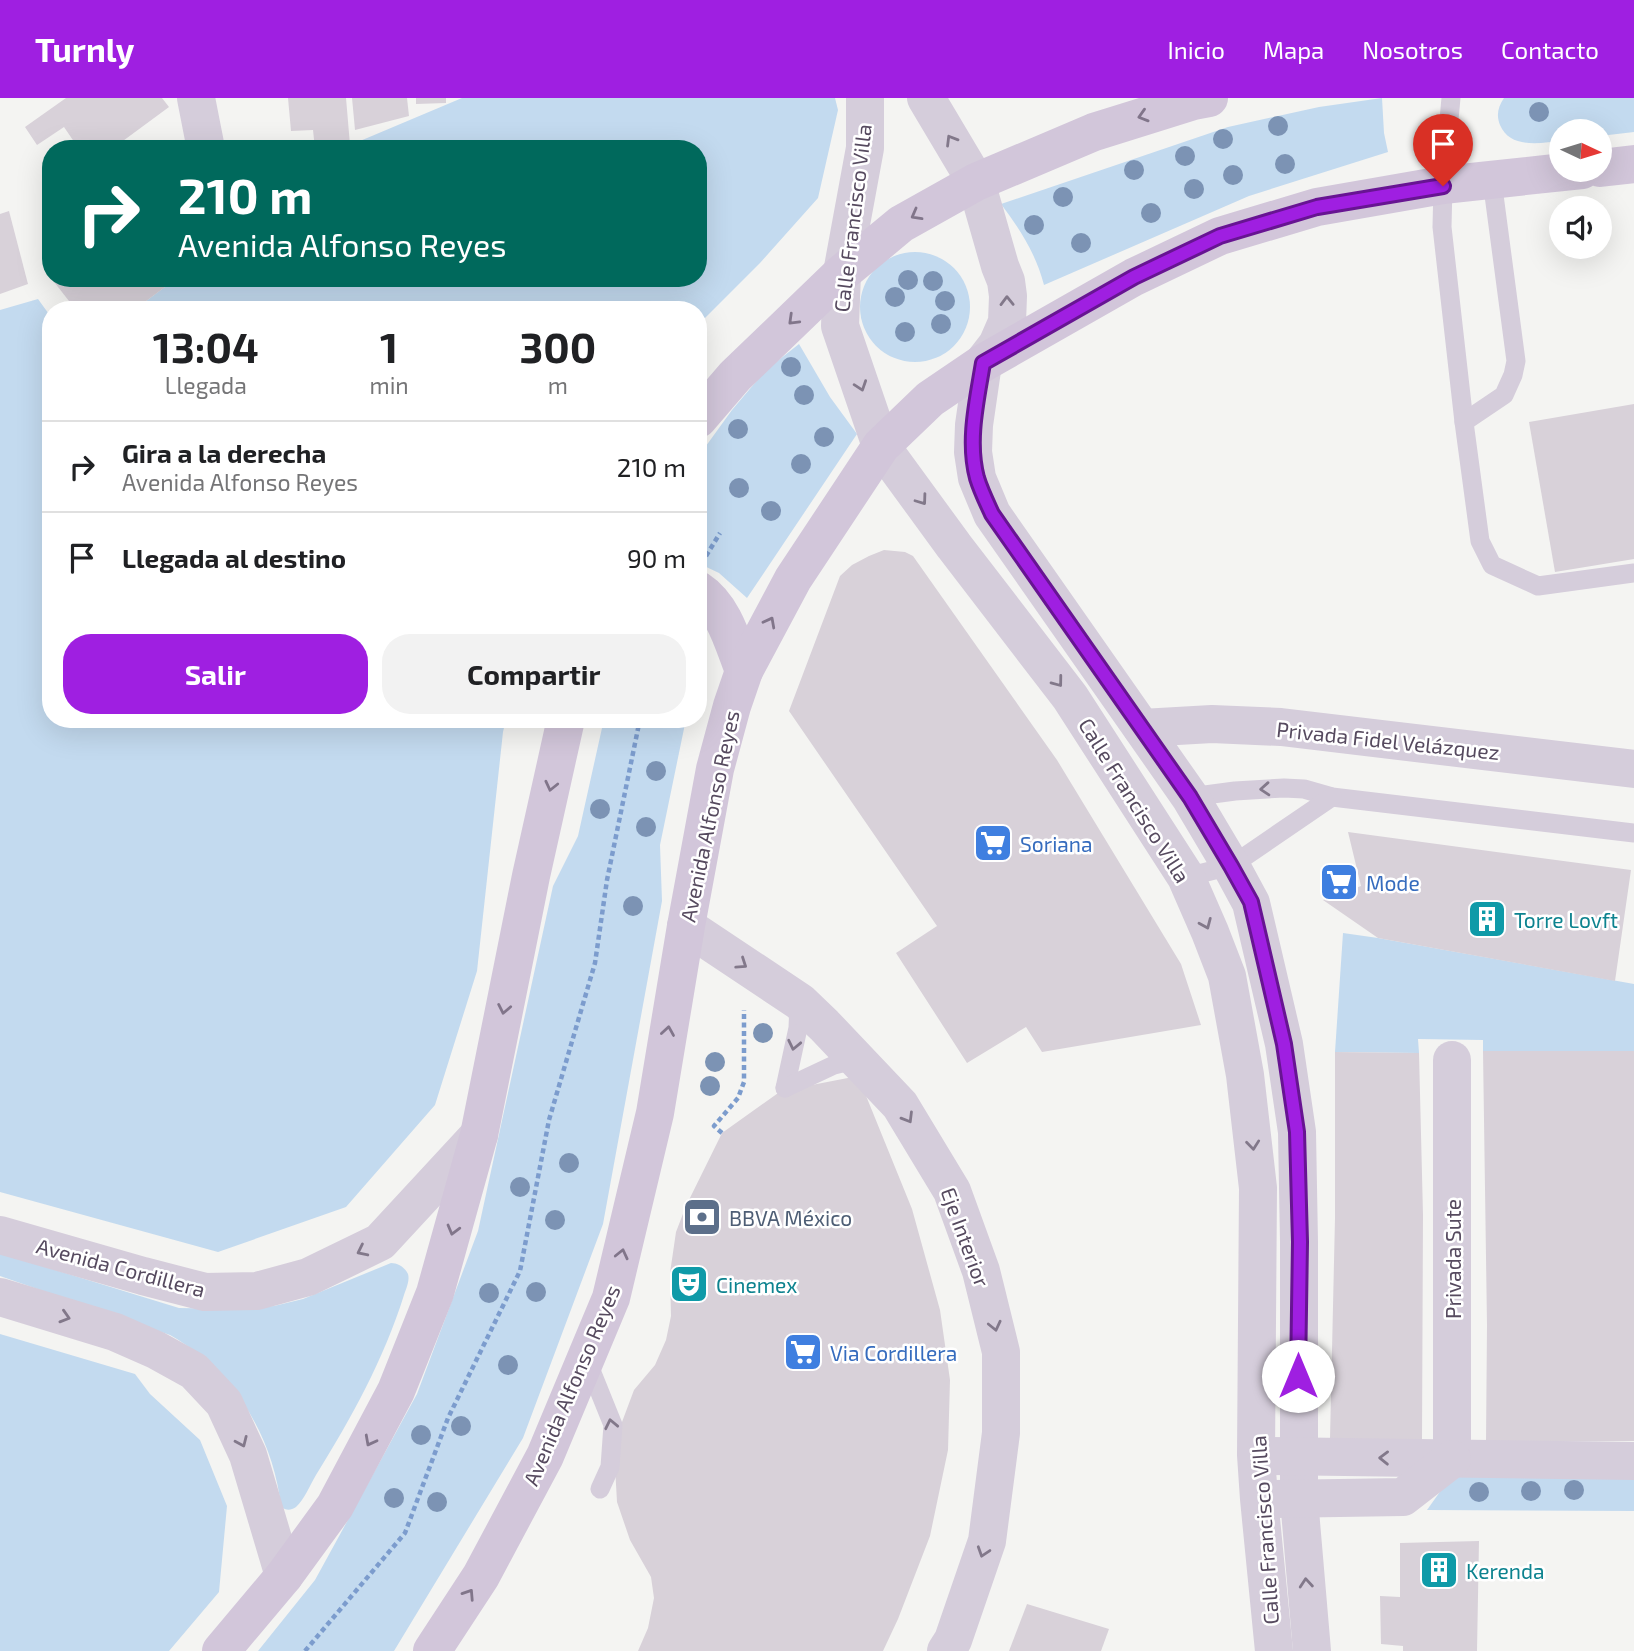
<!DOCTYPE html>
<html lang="es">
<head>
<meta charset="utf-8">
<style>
	:root { --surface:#fff; --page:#f2f2f2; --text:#202124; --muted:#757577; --line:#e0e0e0; --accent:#9f1fe1 }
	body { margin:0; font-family:"Exo 2",sans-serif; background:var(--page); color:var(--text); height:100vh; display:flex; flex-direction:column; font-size:26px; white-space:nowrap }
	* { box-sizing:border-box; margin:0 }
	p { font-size:23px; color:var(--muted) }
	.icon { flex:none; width:38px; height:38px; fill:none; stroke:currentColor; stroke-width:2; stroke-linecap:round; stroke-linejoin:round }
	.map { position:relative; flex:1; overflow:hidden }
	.sheet { position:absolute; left:42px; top:203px; width:665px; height:427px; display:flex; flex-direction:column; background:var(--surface); border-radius:28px; box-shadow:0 7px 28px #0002 }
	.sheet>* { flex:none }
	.top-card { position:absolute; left:42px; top:42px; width:665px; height:147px; border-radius:28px; box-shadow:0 7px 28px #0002; background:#00695c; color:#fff; overflow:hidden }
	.needle { width:46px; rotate:94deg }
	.fabs { position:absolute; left:1549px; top:21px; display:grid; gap:14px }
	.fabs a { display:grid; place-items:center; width:63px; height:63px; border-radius:50%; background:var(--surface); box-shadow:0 7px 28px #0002; font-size:35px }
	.pin { position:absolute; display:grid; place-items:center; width:60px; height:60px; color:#fff; margin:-72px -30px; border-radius:50% 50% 50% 0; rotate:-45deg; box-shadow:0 0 7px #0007 }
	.pin .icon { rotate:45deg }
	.me { position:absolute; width:77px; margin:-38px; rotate:0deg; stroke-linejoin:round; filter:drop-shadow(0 0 5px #0008) }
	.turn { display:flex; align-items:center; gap:24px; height:147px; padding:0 21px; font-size:32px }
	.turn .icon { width:91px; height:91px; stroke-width:2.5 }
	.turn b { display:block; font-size:49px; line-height:60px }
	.eta { display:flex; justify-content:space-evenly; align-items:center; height:119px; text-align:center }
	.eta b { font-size:42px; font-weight:700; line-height:49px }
	.action { display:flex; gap:14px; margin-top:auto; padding:14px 21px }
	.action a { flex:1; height:80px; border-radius:28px; background:var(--accent); color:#fff; font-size:28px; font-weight:700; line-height:80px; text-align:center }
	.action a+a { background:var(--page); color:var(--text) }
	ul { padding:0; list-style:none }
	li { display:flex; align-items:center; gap:21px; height:91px; padding:0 21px; border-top:2px solid var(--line) }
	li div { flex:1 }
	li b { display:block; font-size:26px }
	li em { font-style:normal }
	header { display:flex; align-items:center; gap:42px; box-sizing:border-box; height:98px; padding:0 35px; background:var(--accent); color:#fff }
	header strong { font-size:33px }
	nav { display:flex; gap:38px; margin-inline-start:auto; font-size:24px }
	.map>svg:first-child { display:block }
</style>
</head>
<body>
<header>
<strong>Turnly</strong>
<nav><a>Inicio</a><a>Mapa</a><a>Nosotros</a><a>Contacto</a></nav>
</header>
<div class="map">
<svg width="1634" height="1553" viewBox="0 0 1634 1553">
	<rect width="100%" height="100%" fill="#f4f4f2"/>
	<!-- green -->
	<g fill="#c3daef">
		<polygon points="462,0 835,0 838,12 818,100 760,165 698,227 698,212 134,212 177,180 698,180 698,51 341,51"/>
		<path d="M1382 0 1384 35 1388 54 1249 98 1044 187C1036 156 1020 131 1001 106L1228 29 1319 9Z"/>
		<path d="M1504 0H1634V34L1600 38V33H1561V43C1540 45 1510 51 1500 27 1496 17 1498 9 1504 0Z"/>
		<circle cx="915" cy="209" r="55"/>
		<polygon points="38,201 51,219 51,621 506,621 503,634 477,873 435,1007 346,1109 218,1154 0,1094 0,212"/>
		<polygon points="799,246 830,299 857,336 747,500 719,475 698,465 698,359 732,312 766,272"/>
		<polygon points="604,621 686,621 660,747 662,803 603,1126 523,1340 394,1553 258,1553 315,1482 417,1296 478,1133 553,788 578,738"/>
		<polygon points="1343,835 1378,840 1634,886 1634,953 1483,953 1483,942 1418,941 1419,955 1335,954"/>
		<path d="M0 1155 179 1210 234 1211 274 1208 303 1201 391 1165C397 1165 405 1169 408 1176 410 1182 406 1191 404 1197 384 1261 351 1321 316 1377 310 1387 304 1402 296 1409 290 1413 286 1412 281 1409 276 1361 256 1318 226 1281 212 1264 189 1248 170 1237L0 1178Z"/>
		<polygon points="0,1236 135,1276 150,1296 200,1342 227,1408 219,1494 169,1553 0,1553"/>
		<polygon points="1454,1374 1634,1374 1634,1413 1427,1412"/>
	</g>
	<!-- building -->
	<g fill="#d8d1d9">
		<polygon points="66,0 162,0 169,9 112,51 79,51 64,29 37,47 25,29"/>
		<polygon points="288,0 346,0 350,47 315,51 313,32 291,33"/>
		<polygon points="352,0 407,0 409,18 355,32"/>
		<polygon points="416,0 446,0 446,5 416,6"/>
		<polygon points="9,113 28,186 0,196 0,116"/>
		<polygon points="51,180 177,180 134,212 76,212"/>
		<polygon points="1634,306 1634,461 1555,474 1529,324"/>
		<polygon points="884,452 905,454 913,458 1057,662 1181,866 1201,927 1042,954 1026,929 967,965 896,855 937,828 789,613 840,478 852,467 869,458"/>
		<polygon points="1348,734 1631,772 1615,883 1378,840 1323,802 1361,788"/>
		<polygon points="1483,953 1634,953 1634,1343 1486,1344 1487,1227"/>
		<polygon points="1335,954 1419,955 1423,1117 1422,1344 1330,1341 1335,1120"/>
		<polygon points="858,978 912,1111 940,1212 950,1282 948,1352 930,1438 898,1521 883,1553 638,1553 648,1530 654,1500 651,1479 630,1442 617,1404 615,1368 619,1332 634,1292 655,1267 666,1242 671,1218 670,1175 676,1134 686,1108 722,1035 781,993"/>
		<polygon points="1479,1443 1477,1553 1403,1553 1403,1548 1381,1546 1380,1498 1400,1499 1400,1445"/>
		<polygon points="1027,1506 1109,1531 1101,1553 1009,1553"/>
	</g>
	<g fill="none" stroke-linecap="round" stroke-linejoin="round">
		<!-- path -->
		<g stroke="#7c9ccd" stroke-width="4.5" stroke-dasharray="5 3.5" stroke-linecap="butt">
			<polyline points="706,458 720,435"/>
			<polyline points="722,1035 714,1028 738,1000 744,984 744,912"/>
			<polyline points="305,1553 405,1435 448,1320 520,1173 549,1022 595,865 607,782 640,621"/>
		</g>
		<!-- service -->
		<g stroke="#d5cddb" stroke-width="19">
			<polyline points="1451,0 1443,87 1442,129 1464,324 1480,443 1492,467 1538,488 1634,475"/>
			<polyline points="1464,324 1504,297 1513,277 1516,263 1492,82"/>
			<polyline points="1190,699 1235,693 1284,690 1304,691 1332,699 1634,735"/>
			<polyline points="1186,779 1231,768 1332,699"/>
			<polyline points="785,990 798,930 799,905"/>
			<polyline points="785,990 834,967 858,961"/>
			<polyline points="586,1260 613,1327 610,1369 600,1391"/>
		</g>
		<!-- minor -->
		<g stroke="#d5cddb" stroke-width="38">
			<polyline points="196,0 206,51"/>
			<polyline points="865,0 865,50 842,175 840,228 881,348 954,448 1070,599 1186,779 1210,834 1227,878 1245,977 1258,1090 1256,1357 1259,1401 1274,1553"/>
			<polyline points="926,0 976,84 1000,168 1006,183 1008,198 1007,224 997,247 983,265 974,327 973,354 977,380 992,416 1190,699 1231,768 1251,805 1284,946 1297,1034 1299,1144 1299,1401 1312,1553"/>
			<polyline points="1142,630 1212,626 1281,629 1634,671"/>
			<polyline points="686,828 800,904 824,927 900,1007 952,1093 981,1173 1001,1254 1001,1335 987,1443 953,1542 946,1553"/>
			<polyline points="0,1137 143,1178 205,1194 257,1193 308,1179 380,1144 479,1037"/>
			<polyline points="0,1199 115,1234 156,1252 194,1273 224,1305 248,1357 284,1478"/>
			<polyline points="1272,1358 1634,1363"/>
			<polyline points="1452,1361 1452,962"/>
			<polyline points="1275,1401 1403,1399 1452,1361"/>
		</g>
		<!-- secondary -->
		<g stroke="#d2c6da" stroke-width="38">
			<polyline points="1600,70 1634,66"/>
			<polyline points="698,321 735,278 842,175 901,126 976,84 1094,34 1193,3 1209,0"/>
			<path d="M698 492C724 509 733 545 744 573"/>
			<polyline points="221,1553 284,1478 335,1408 396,1293 435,1195 479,1037 531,778 566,621"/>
			<polyline points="432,1553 481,1478 545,1358 611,1200 655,1015 686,828 715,671 732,608 744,573 793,481 881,348 930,301 983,265 1134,179 1220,138 1317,109 1443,87 1582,72"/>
		</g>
	</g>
	<!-- trees -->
	<g fill="#7c93b4">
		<circle cx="1539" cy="14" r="10"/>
		<circle cx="1278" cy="28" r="10"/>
		<circle cx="1223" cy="41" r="10"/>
		<circle cx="1185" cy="58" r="10"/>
		<circle cx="1285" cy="66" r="10"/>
		<circle cx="1134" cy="72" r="10"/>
		<circle cx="1233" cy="77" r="10"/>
		<circle cx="1194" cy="91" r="10"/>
		<circle cx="1063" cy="99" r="10"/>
		<circle cx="1151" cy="115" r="10"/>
		<circle cx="1034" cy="127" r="10"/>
		<circle cx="1081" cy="145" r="10"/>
		<circle cx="908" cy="182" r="10"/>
		<circle cx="933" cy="183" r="10"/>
		<circle cx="895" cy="199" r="10"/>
		<circle cx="945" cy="203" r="10"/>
		<circle cx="941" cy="226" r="10"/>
		<circle cx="905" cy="234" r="10"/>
		<circle cx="791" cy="269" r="10"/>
		<circle cx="804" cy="297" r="10"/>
		<circle cx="738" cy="331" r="10"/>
		<circle cx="824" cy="339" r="10"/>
		<circle cx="801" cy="366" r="10"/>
		<circle cx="739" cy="390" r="10"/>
		<circle cx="771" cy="413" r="10"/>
		<circle cx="656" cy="673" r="10"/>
		<circle cx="600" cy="711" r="10"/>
		<circle cx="646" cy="729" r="10"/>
		<circle cx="633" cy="808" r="10"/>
		<circle cx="763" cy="935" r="10"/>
		<circle cx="715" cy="964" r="10"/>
		<circle cx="710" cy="988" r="10"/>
		<circle cx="569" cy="1065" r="10"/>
		<circle cx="520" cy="1089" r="10"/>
		<circle cx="555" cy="1122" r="10"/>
		<circle cx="536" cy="1194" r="10"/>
		<circle cx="489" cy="1195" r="10"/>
		<circle cx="508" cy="1267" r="10"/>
		<circle cx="461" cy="1328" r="10"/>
		<circle cx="421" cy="1337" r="10"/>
		<circle cx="1574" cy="1392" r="10"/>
		<circle cx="1531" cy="1393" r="10"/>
		<circle cx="1479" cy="1394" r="10"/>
		<circle cx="394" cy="1400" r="10"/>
		<circle cx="437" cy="1404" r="10"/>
	</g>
	<!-- one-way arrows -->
	<defs><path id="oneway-chevron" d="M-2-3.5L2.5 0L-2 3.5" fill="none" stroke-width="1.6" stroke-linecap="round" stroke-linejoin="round" transform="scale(1.75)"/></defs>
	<g stroke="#81758a">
		<use href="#oneway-chevron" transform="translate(1143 18) rotate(163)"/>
		<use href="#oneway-chevron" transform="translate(916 117) rotate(151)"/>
		<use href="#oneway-chevron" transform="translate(793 222) rotate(136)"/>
		<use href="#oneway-chevron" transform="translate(770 524) rotate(-62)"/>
		<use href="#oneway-chevron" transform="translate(551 688) rotate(103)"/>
		<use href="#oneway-chevron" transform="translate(504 911) rotate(101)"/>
		<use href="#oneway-chevron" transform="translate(668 933) rotate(-81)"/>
		<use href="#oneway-chevron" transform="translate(453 1132) rotate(105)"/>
		<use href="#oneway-chevron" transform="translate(622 1156) rotate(-77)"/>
		<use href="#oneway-chevron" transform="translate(370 1343) rotate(118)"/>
		<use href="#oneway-chevron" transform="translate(469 1496) rotate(-57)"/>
	</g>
	<g stroke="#82788a">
		<use href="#oneway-chevron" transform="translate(951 42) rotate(-121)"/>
		<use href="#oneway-chevron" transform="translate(1007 203) rotate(-91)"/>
		<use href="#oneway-chevron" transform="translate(861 288) rotate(71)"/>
		<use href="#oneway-chevron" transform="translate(922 402) rotate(54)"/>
		<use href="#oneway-chevron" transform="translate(1058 584) rotate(53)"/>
		<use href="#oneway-chevron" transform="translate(1265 691) rotate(176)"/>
		<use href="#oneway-chevron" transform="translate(1206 826) rotate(67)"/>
		<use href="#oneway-chevron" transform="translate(742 866) rotate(34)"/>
		<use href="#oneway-chevron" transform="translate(794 947) rotate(102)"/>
		<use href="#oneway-chevron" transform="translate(908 1020) rotate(59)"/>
		<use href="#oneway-chevron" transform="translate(1253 1047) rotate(84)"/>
		<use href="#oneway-chevron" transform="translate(362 1153) rotate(154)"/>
		<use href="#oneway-chevron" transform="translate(65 1219) rotate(17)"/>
		<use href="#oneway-chevron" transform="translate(995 1228) rotate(77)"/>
		<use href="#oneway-chevron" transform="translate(611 1326) rotate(-102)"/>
		<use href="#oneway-chevron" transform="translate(242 1344) rotate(66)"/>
		<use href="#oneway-chevron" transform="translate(1384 1360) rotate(-179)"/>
		<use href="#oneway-chevron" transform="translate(983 1454) rotate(108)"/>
		<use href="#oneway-chevron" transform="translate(1306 1485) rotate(-95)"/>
	</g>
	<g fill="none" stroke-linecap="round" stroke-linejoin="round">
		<defs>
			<path id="route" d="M1298 1278 1300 1144 1297 1034 1284 946 1251 804 1231 768 1190 699 992 416C987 405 981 393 977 380 967 343 977 302 983 265L1134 179 1220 138 1317 109 1443 88"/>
		</defs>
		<!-- route casing -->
		<use href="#route" stroke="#671492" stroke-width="18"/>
		<!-- route -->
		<use href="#route" stroke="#9f1fe1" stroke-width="12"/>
	</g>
	<!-- icons -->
	<defs>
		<symbol id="supermarket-square" viewBox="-11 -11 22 22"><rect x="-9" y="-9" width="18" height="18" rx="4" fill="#3f7fe0" stroke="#fff"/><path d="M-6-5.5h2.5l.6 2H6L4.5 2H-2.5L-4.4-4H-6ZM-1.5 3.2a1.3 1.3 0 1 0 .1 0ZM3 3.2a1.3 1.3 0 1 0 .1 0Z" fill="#fff"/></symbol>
		<symbol id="building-square" viewBox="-11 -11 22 22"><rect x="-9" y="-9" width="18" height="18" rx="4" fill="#0f9aa8" stroke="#fff"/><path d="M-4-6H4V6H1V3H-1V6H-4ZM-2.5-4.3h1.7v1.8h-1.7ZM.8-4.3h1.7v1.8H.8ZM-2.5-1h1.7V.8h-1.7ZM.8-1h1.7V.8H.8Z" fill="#fff"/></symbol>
		<symbol id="bank-square" viewBox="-11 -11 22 22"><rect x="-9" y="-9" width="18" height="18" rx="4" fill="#5c6f8a" stroke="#fff"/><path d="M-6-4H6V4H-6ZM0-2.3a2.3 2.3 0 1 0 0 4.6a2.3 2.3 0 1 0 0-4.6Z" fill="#fff"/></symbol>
		<symbol id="theatre-square" viewBox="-11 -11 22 22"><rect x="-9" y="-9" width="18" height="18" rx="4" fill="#0f9aa8" stroke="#fff"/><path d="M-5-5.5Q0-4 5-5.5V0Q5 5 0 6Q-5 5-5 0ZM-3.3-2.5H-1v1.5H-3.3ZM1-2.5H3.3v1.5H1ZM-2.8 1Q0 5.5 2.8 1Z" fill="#fff"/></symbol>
	</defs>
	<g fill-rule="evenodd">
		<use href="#supermarket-square" x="971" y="723" width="44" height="44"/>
		<use href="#supermarket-square" x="1317" y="762" width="44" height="44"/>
		<use href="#building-square" x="1465" y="799" width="44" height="44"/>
		<use href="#bank-square" x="680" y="1097" width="44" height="44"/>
		<use href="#theatre-square" x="667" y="1164" width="44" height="44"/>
		<use href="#supermarket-square" x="781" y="1232" width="44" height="44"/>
		<use href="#building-square" x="1417" y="1450" width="44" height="44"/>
	</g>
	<g text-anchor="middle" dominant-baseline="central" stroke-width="5" stroke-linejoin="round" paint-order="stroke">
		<!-- street labels -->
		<g font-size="21" fill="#564a5f" stroke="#fff">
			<text transform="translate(852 120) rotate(-83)">Calle Francisco Villa</text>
			<text transform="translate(1388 642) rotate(6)">Privada Fidel Velázquez</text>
			<text transform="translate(1135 702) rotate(58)">Calle Francisco Villa</text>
			<text transform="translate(709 718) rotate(-78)">Avenida Alfonso Reyes</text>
			<text transform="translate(966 1139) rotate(70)">Eje Interior</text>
			<text transform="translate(1452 1161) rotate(-90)">Privada Sute</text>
			<text transform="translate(121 1169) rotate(15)">Avenida Cordillera</text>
			<text transform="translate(571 1287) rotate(-67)">Avenida Alfonso Reyes</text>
			<text transform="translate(1264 1432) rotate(-94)">Calle Francisco Villa</text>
		</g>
		<!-- shop labels -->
		<g font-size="21" fill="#366cbe" stroke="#fff" text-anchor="start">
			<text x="1020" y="745">Soriana</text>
			<text x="1366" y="784">Mode</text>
			<text x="830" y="1254">Via Cordillera</text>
		</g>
		<!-- culture labels -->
		<g font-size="21" fill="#0d838f" stroke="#fff" text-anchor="start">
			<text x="1514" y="821">Torre Lovft</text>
			<text x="716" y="1186">Cinemex</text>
			<text x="1466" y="1472">Kerenda</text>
		</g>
		<!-- service labels -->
		<g font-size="21" fill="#4e5e75" stroke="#fff" text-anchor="start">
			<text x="729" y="1119">BBVA México</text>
		</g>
	</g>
</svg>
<div class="fabs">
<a><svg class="needle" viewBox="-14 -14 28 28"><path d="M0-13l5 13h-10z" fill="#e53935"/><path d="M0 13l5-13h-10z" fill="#757577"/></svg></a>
<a><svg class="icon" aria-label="sound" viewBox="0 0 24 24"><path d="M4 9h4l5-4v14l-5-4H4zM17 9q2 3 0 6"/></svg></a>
</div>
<div class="pin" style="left:1443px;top:88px;background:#d93025"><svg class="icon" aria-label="arrive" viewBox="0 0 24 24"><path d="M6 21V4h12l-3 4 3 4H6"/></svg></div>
<svg class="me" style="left:1298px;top:1278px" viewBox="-20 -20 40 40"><circle r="19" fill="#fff"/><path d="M0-13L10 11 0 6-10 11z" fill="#9f1fe1"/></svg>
<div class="top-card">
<div class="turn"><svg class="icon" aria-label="right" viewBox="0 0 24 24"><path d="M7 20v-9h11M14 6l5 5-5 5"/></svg><div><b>210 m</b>Avenida Alfonso Reyes</div></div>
</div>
<section class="sheet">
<div class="eta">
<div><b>13:04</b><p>Llegada</p></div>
<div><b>1</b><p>min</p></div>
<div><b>300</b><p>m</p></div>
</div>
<ul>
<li><svg class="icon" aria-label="right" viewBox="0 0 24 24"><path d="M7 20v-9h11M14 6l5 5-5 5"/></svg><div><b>Gira a la derecha</b><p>Avenida Alfonso Reyes</p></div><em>210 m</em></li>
<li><svg class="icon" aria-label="arrive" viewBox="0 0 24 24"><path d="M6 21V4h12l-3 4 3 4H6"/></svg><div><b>Llegada al destino</b></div><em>90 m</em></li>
</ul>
<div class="action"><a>Salir</a><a>Compartir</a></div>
</section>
</div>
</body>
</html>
